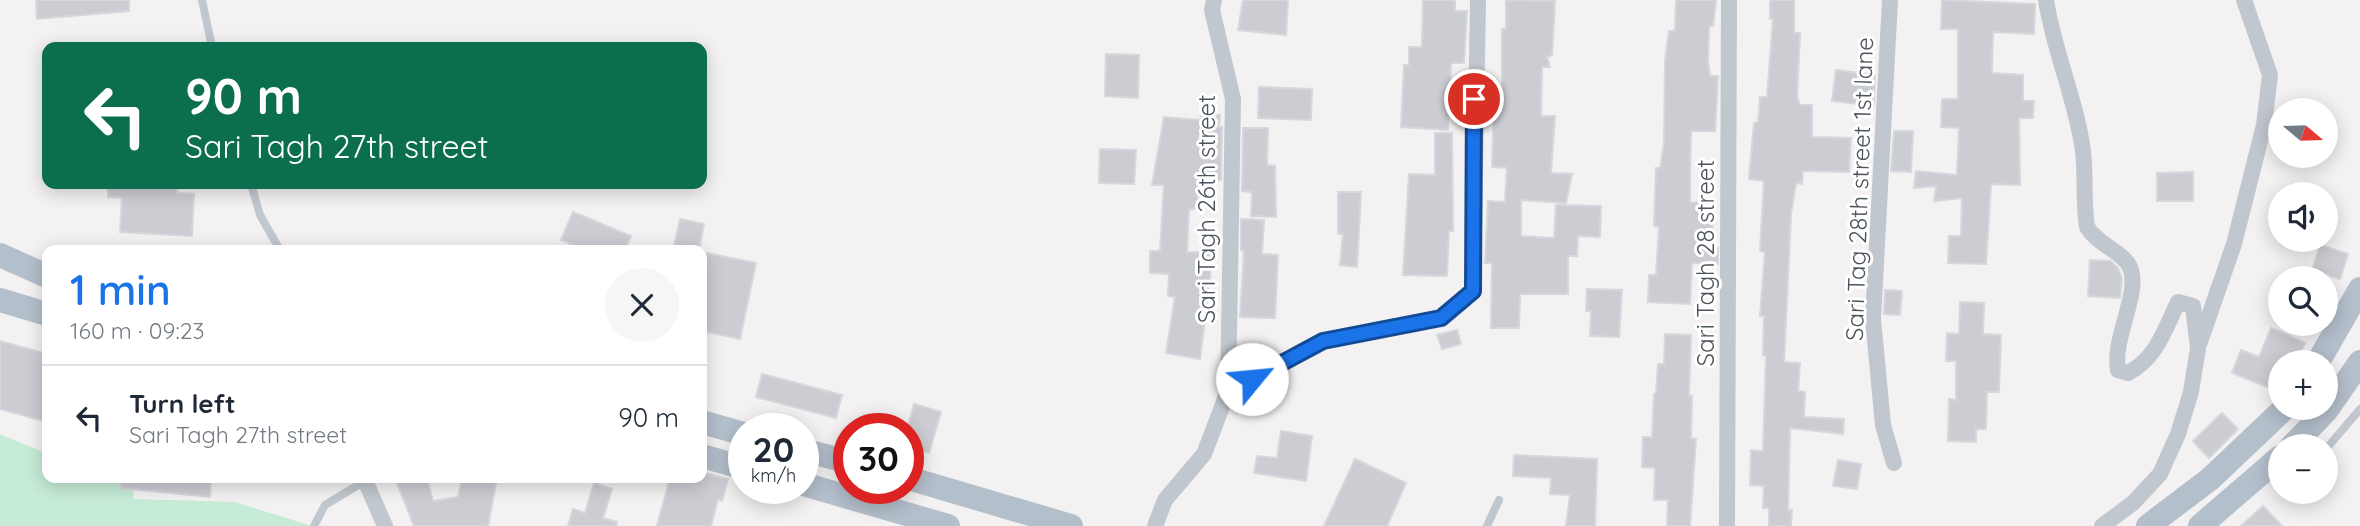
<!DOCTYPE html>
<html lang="en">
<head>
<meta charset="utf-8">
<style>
	:root { --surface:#fff; --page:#f6f6f7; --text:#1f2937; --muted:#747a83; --line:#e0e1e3; --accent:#1a73e8 }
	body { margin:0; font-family:Quicksand,sans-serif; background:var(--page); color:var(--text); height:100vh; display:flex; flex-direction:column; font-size:26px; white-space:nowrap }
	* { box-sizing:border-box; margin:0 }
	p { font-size:23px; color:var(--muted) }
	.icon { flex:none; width:38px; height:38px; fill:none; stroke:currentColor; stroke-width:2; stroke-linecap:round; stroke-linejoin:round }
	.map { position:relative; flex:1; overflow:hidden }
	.details { position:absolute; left:42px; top:245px; width:665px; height:238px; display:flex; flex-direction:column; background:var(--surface); border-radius:14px; box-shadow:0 4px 18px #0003 }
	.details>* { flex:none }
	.top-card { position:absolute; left:42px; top:42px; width:665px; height:147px; border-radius:14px; box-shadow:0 4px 18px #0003; background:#0b6e4f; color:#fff; overflow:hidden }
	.needle { width:46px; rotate:109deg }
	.controls { position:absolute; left:2268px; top:98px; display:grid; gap:14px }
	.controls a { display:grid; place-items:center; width:70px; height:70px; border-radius:50%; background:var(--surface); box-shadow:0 4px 18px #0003; font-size:35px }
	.speed { position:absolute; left:728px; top:413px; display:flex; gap:14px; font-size:35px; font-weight:700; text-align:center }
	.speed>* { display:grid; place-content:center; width:91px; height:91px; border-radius:50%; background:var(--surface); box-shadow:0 4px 18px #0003; line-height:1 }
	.speed small { font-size:18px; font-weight:400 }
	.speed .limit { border:10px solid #d22; background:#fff; color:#111 }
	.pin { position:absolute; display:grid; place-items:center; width:60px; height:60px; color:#fff; margin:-30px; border:4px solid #fff; border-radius:50%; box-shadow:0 2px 7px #0007 }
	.me { position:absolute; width:77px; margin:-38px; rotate:62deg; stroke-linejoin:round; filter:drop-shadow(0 0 5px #0008) }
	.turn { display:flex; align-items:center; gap:24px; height:147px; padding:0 28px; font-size:32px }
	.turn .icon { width:91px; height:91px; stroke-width:2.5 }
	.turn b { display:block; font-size:49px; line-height:60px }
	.round { display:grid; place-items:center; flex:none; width:74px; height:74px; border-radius:37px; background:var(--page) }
	.overview { display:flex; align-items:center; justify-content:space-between; height:119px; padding:0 28px }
	h1 { font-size:42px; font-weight:600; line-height:52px; color:var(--accent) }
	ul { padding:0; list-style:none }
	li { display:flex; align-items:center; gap:21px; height:105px; padding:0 28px; border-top:2px solid var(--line) }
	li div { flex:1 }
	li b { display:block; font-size:26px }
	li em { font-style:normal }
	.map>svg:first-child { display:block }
</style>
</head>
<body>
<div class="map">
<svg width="2360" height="526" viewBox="0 0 2360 526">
	<rect width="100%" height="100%" fill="#f3f1f1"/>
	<!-- green -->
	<polygon fill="#c6ebd7" points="0,434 47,454 47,478 135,478 133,499 235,502 312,526 0,526"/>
	<!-- building -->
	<g fill="#cccdd3" stroke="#d6d7dc" stroke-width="2">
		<polygon points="36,0 129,0 129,11 37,19"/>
		<polygon points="1243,0 1288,0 1286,35 1238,30"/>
		<polygon points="1423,0 1455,0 1455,11 1467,11 1464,63 1451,63 1448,130 1401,127 1404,65 1409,65 1409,47 1422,47"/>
		<polygon points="1506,0 1555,1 1552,55 1547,57 1550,67 1542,67 1541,116 1555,116 1551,173 1572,174 1566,203 1521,200 1521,236 1554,238 1556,205 1601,206 1600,237 1578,236 1577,256 1568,256 1568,294 1520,294 1519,328 1491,328 1492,263 1485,263 1488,201 1505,202 1507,168 1492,167 1494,101 1502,101 1502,29 1506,29"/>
		<polygon points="1676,0 1716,0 1713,26 1709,26 1708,60 1710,76 1718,76 1715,131 1691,131 1690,169 1690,202 1713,203 1712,247 1718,248 1718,264 1692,263 1690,304 1648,302 1649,275 1656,275 1659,227 1654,226 1656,168 1660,168 1664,144 1665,61 1669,31 1675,31"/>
		<polygon points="1770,0 1794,0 1794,33 1800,33 1797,97 1800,105 1812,105 1812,137 1851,138 1849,172 1803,171 1802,184 1796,183 1791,214 1784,362 1800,363 1798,391 1805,392 1804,417 1844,419 1843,434 1790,428 1788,510 1792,510 1791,526 1769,526 1769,508 1763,508 1764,486 1750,485 1751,450 1763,451 1766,355 1763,355 1764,316 1760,316 1765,252 1760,251 1764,181 1749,179 1754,123 1758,122 1760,97 1767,97 1773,19 1770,19"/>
		<polygon points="1942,0 2035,4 2034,34 1993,32 1992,73 2023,75 2023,101 2034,101 2033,118 2019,118 2020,185 1991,184 1986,264 1948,263 1949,236 1961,236 1962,198 1934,201 1936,186 1914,188 1916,171 1957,175 1959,128 1941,127 1942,99 1958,99 1958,29 1941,29"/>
		<polygon points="1106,54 1139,55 1138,98 1105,96"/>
		<polygon points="1836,70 1875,75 1874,106 1832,101"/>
		<polygon points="1259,87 1312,89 1311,120 1258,118"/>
		<polygon points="1201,115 1220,115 1219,127 1222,127 1221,180 1199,179 1197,208 1189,210 1187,252 1213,253 1200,359 1166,353 1175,297 1168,296 1169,274 1150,273 1150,251 1160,251 1164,185 1152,185 1164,117 1200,120"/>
		<polygon points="1243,128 1268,128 1267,165 1275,166 1276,217 1251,216 1252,192 1242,191"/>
		<polygon points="1894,131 1913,131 1911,172 1891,171"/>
		<polygon points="1435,133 1452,133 1453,231 1449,231 1447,276 1403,275 1409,174 1435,175"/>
		<polygon points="1100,149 1136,150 1134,184 1099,183"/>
		<polygon points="2193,172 2193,201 2157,201 2157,173"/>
		<polygon points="108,184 177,184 177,193 194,194 192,236 120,232 122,198 108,197"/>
		<polygon points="1338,192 1361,192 1357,267 1340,265 1343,234 1338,234"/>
		<polygon points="573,212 631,236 625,250 585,250 561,240"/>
		<polygon points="680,219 704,224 699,250 673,250"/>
		<polygon points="1241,219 1264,220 1262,254 1278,255 1275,318 1240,317 1244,251 1241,250"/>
		<polygon points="2320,245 2348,254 2340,279 2312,270"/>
		<polygon points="702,252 756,263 740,339 702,331"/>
		<polygon points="2090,260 2111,261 2118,268 2122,279 2120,298 2088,296"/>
		<polygon points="1587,289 1622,290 1619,337 1590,336 1591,311 1586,311"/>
		<polygon points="1885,290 1902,291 1900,315 1884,314"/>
		<polygon points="1960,302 1984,303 1983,334 2001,335 1999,392 1987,392 1986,429 1976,429 1976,442 1948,441 1949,399 1956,400 1956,361 1946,361 1947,333 1959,334"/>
		<polygon points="2271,328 2305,343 2296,362 2280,362 2277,391 2232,373 2241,350 2259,357"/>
		<polygon points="1457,330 1461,344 1442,349 1437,335"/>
		<polygon points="1665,334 1691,335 1689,395 1692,396 1691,438 1696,439 1690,526 1667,526 1668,500 1654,500 1655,468 1642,467 1643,437 1652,437 1654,394 1656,394 1658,364 1664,364"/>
		<polygon points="0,341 47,354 47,422 0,409"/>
		<polygon points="762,374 842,395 836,418 756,397"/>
		<polygon points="914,404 941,412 929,453 908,447 908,425"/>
		<polygon points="2222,413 2238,429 2209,458 2193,441"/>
		<polygon points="1281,431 1312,436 1306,481 1254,473 1257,456 1277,458"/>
		<polygon points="1514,455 1597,459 1595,526 1566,526 1570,495 1550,494 1551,478 1513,476"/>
		<polygon points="1355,459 1406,483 1387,526 1324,526"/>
		<polygon points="1838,460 1861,464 1857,489 1833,486"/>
		<polygon points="702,472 728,479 722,501 718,499 711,526 657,526 670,478 702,478"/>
		<polygon points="121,478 211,478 210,497 121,488"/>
		<polygon points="395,478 427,478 433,501 458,497 462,478 497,478 488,526 414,526"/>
		<polygon points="594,483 612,489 603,518 617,522 616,526 568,526 573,509 585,513"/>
		<polygon points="2263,506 2282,526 2241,526"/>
	</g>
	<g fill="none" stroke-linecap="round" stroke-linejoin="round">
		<!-- lane -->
		<g stroke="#c1c7ce" stroke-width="8">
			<polyline points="202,0 212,47"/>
			<polyline points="251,184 260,215 280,250"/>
			<polyline points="2326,449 2360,409"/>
			<polyline points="314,526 325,505 365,481"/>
			<polyline points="1487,526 1499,500"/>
		</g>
		<!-- street -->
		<g stroke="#c1c7ce" stroke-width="16">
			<polyline points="1890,0 1873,319 1883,425 1894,463"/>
			<path d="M2046 0C2054 52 2076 99 2083 151 2086 176 2083 202 2087 227 2098 245 2122 251 2130 267 2141 293 2112 338 2118 370L2128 373C2156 359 2165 329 2178 302L2193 306 2198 348 2191 392 2178 434 2160 474 2133 503 2102 526"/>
			<polyline points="2200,342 2234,244 2264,125 2270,75 2244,0"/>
			<polyline points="1228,391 1323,341 1441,318 1473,291 1478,0"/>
			<polyline points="364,478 385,526"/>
			<polyline points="1155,526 1165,500 1204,454 1228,391 1233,99 1212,10 1214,0"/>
			<polyline points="1727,526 1729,0"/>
		</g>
		<!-- primary -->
		<g stroke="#b4bfcc" stroke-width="24">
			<polyline points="0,255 47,276"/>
			<polyline points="0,300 47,314"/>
			<polyline points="2318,362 2360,289"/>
			<polyline points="702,422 744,434"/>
			<polyline points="2292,446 2326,411 2360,362"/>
			<polyline points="803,450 849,462"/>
			<polyline points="702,456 744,468"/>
			<polyline points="908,478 1071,526"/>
			<polyline points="803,484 948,526"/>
			<polyline points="2148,526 2210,479 2285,408"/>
			<polyline points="2200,526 2280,457"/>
		</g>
	</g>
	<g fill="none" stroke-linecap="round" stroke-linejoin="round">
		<defs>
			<polyline id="route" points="1252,379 1323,341 1441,318 1473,291 1474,99"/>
		</defs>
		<!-- route casing -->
		<use href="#route" stroke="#114b97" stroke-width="18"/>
		<!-- route -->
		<use href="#route" stroke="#1a73e8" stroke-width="12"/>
	</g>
	<g text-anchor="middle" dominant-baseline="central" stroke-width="6" stroke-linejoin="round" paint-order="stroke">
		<!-- street labels -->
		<g font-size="24" fill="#4b535c" stroke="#fff">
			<text transform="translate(1859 189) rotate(-88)">Sari Tag 28th street 1st lane</text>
			<text transform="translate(1206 209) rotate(-90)">Sari Tagh 26th street</text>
			<text transform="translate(1705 263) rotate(-90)">Sari Tagh 28 street</text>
		</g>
	</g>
</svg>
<div class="controls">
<a><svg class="needle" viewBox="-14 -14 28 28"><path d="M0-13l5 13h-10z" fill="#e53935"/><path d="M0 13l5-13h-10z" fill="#747a83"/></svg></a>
<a><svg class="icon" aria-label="sound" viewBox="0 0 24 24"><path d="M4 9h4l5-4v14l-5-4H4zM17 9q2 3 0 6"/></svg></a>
<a><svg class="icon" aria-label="search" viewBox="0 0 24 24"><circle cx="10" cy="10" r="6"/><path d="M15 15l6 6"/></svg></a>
<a>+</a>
<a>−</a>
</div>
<div class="speed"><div>20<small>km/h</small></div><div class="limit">30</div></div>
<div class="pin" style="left:1474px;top:99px;background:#d93025"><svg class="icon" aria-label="arrive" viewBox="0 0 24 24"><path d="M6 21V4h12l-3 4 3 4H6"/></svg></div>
<svg class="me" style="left:1252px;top:379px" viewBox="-20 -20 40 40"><circle r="19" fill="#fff"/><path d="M0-13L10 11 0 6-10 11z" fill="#1a73e8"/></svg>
<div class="top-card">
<div class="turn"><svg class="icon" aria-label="left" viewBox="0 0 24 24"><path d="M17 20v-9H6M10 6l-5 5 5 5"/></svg><div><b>90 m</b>Sari Tagh 27th street</div></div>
</div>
<section class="details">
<div class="overview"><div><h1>1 min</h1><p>160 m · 09:23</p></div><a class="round"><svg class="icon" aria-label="close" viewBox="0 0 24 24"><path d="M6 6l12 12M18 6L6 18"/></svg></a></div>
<ul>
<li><svg class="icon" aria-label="left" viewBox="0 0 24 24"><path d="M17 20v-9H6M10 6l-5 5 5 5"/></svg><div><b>Turn left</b><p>Sari Tagh 27th street</p></div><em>90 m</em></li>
</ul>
</section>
</div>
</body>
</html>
